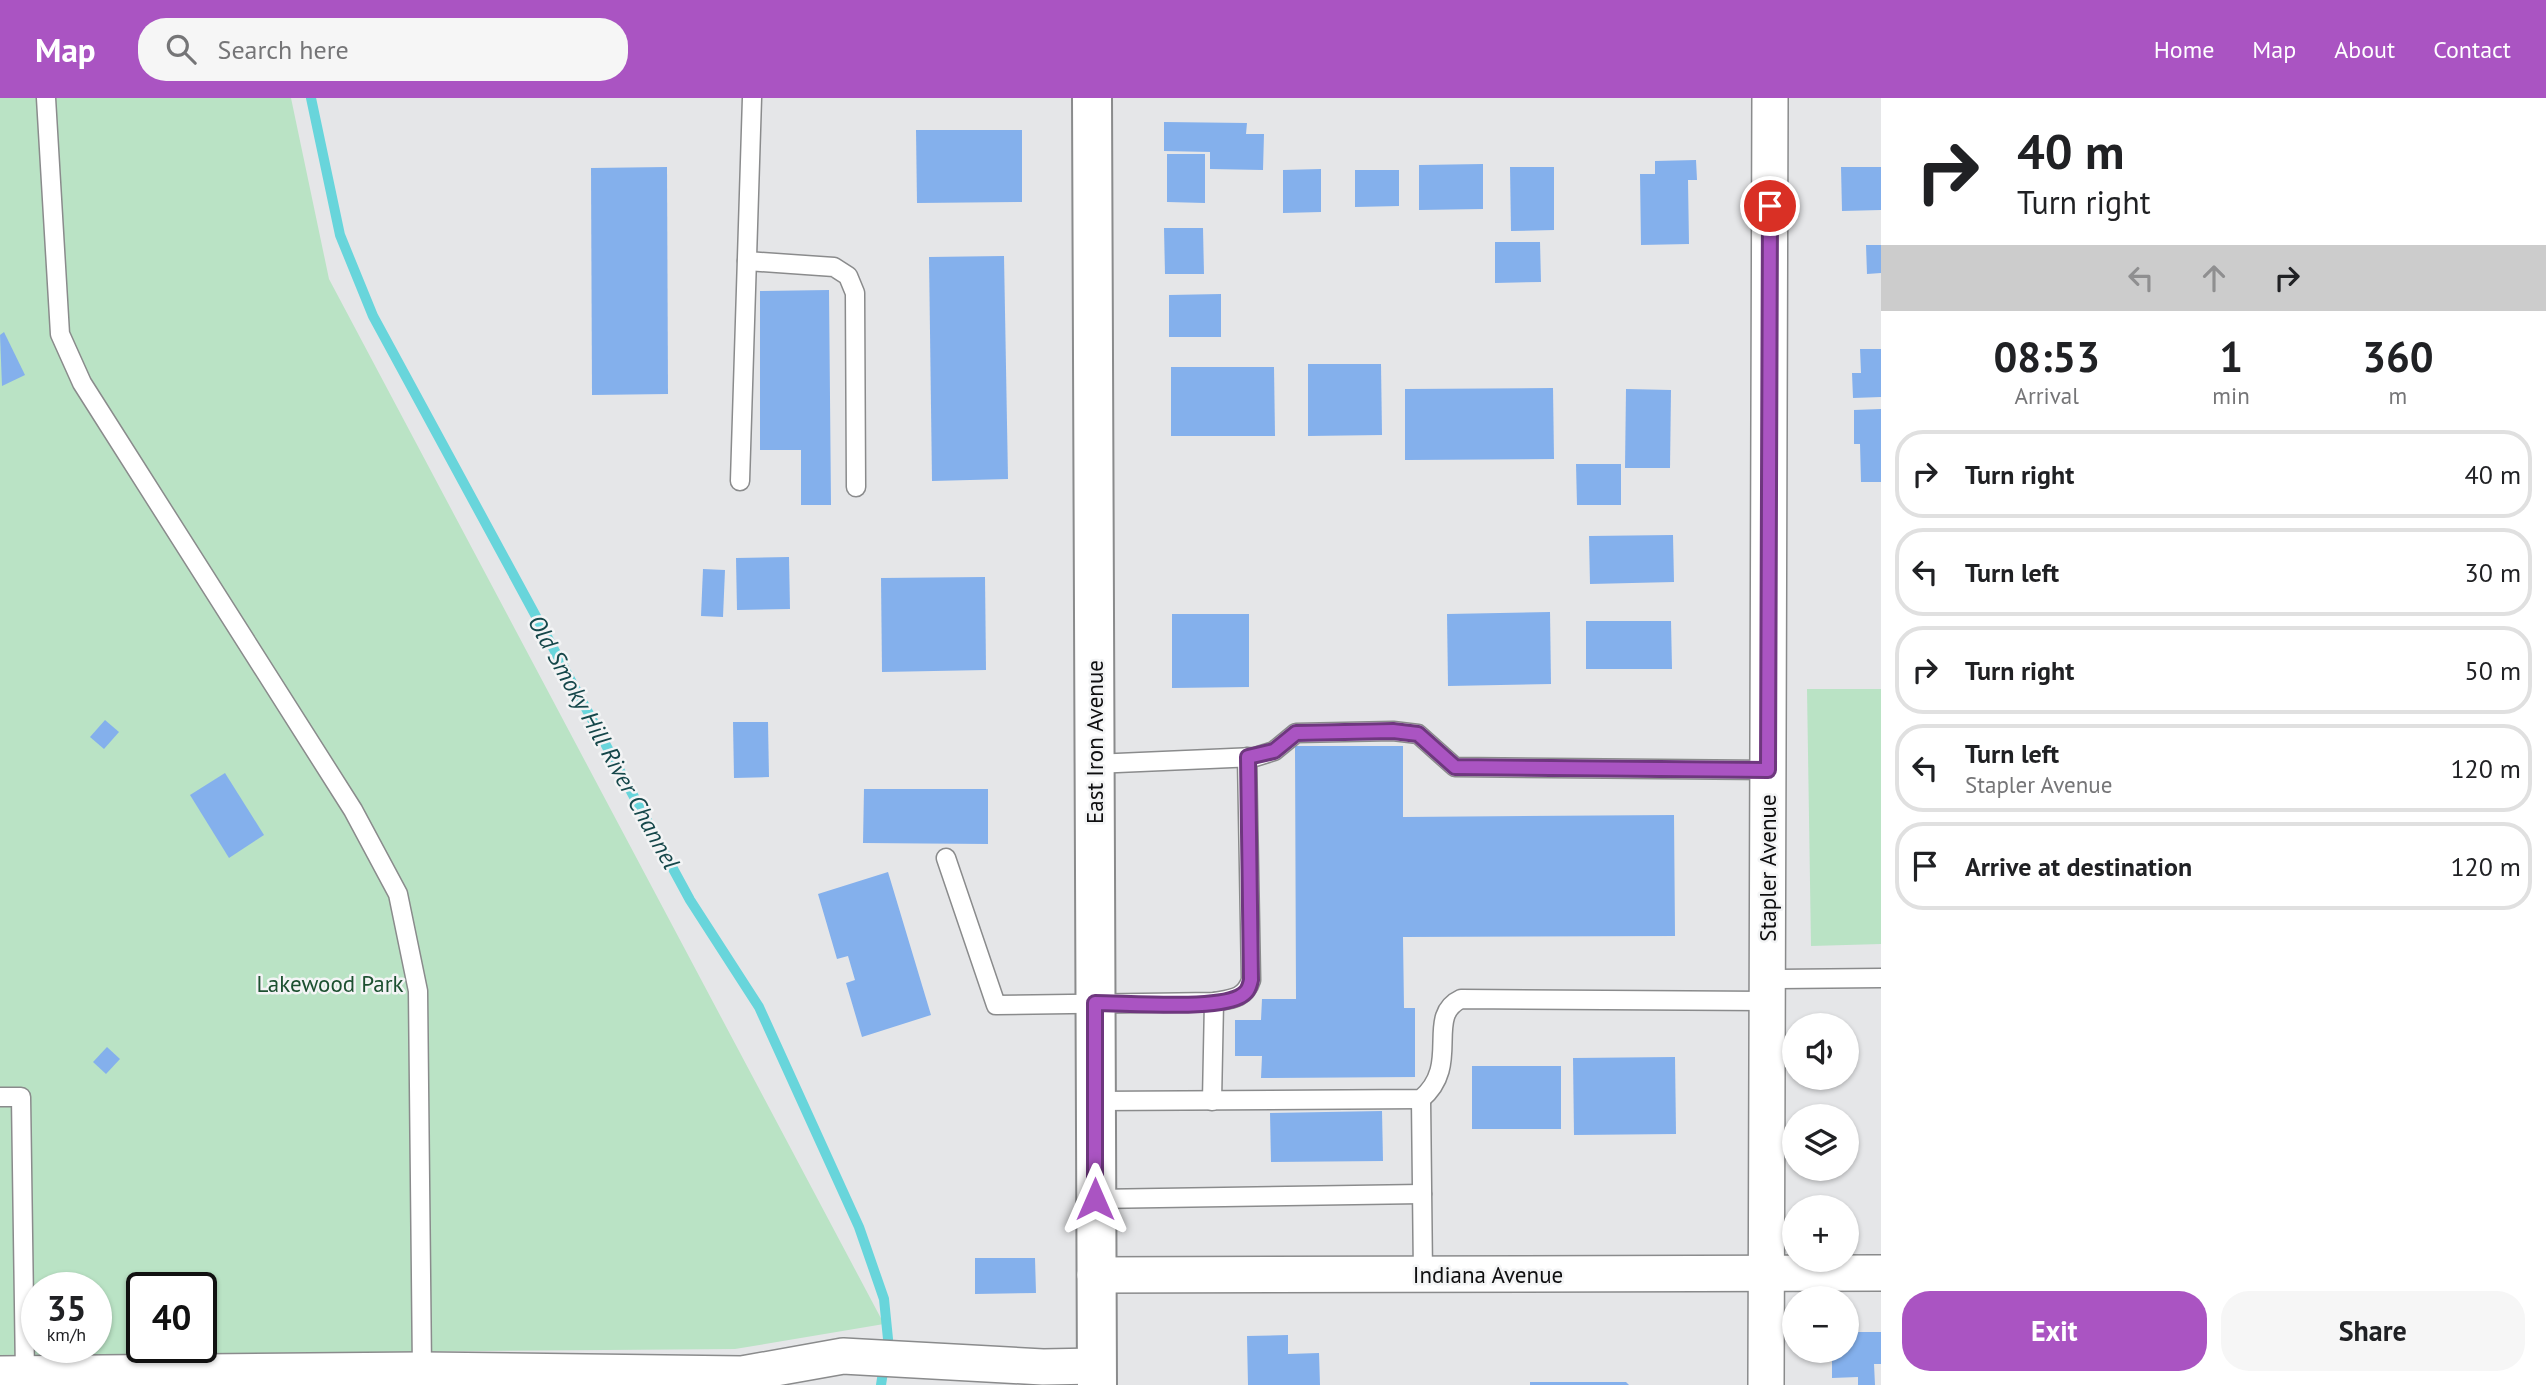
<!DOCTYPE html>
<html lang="en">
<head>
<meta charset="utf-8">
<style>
	:root { --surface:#fff; --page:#f6f6f6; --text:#202124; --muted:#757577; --line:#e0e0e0; --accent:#aa54c2 }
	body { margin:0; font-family:"PT Sans",sans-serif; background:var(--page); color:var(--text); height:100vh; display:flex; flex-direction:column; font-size:26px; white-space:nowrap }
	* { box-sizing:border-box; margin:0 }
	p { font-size:23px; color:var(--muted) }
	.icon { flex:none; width:38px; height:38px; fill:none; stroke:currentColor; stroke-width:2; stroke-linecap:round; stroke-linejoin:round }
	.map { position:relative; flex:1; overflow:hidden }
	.sheet { display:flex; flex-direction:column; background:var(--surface); width:665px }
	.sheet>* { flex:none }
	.guide { background:#fff; color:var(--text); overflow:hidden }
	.tools { position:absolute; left:1782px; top:915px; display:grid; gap:14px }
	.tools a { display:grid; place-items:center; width:77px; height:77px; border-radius:50%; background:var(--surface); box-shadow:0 2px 5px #0004; font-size:35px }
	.speed { position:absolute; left:21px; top:1174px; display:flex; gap:14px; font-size:35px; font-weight:700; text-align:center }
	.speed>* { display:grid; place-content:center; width:91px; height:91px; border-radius:50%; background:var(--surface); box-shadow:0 2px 5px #0004; line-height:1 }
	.speed small { font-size:18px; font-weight:400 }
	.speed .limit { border:4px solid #111; border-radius:10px; background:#fff; color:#111 }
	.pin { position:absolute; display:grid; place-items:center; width:60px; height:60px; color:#fff; margin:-30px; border:4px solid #fff; border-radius:50%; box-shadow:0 2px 7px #0007 }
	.me { position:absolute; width:77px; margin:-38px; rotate:0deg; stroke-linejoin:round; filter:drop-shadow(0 0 5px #0008) }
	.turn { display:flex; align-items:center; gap:24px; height:147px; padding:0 21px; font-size:32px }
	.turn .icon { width:91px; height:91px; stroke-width:2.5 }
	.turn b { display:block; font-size:49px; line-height:60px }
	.lanes { display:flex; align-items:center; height:66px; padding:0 21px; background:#0003; justify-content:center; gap:35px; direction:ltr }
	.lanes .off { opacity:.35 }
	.eta { display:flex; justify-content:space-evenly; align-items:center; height:119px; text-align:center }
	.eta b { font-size:42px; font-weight:700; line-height:49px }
	.primary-button { display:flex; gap:14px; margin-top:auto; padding:14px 21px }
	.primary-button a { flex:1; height:80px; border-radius:28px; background:var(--accent); color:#fff; font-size:28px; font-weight:700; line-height:80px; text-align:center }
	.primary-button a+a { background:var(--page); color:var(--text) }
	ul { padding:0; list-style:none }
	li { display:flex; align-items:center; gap:21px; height:88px; margin:0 14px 10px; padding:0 7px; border:4px solid var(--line); border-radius:28px }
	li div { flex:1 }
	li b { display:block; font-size:26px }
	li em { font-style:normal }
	header { display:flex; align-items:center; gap:42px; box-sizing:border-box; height:98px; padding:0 35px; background:var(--accent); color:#fff }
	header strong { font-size:33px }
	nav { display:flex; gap:38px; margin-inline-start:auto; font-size:24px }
	.search { width:490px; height:63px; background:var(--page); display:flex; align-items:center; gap:18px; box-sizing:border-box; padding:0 24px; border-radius:28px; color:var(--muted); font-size:26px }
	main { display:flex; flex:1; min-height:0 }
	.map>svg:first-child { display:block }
</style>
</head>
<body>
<header>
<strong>Map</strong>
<div class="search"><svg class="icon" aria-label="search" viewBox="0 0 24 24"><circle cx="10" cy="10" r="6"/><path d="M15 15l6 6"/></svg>Search here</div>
<nav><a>Home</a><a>Map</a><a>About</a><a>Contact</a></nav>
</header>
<main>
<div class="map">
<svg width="1881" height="1287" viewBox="0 0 1881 1287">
	<rect width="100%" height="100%" fill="#e5e6e8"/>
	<!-- green -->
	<g fill="#bae3c5" fill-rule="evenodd">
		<path d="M0 0H291L329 181 884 1226 735 1251 0 1257ZM37 1190H96V1250H37ZM142 1190H201V1250H142Z"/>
		<polygon points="1807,591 1881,591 1881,846 1811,848"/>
	</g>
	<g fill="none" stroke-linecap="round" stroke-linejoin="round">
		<!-- stream -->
		<polyline stroke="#68d5db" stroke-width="10" points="311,0 340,137 373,218 690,802 759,909 859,1129 884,1201 888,1241 881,1287"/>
	</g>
	<!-- building -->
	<g fill="#84b0ec">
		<polygon points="1164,24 1247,25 1246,36 1264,36 1263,72 1210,71 1210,54 1164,53"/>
		<polygon points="916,32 1022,32 1022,104 917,105"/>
		<polygon points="1167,56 1205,56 1205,105 1167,104"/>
		<polygon points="1696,62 1697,82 1688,82 1689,146 1641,147 1640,76 1655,76 1655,63"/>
		<polygon points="1483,66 1483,111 1419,112 1419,67"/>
		<polygon points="667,69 668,296 592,297 591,70"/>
		<polygon points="1510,69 1554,69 1554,132 1511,133"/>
		<polygon points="1841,69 1881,69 1881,112 1842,113"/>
		<polygon points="1321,71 1321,114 1283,115 1283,72"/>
		<polygon points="1355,72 1399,72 1399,108 1355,109"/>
		<polygon points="1164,130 1203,130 1204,176 1165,176"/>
		<polygon points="1495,144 1540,144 1541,184 1495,185"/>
		<polygon points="1866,147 1881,147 1881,175 1867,176"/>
		<polygon points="1004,158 1008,381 932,383 929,159"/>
		<polygon points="829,192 831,407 801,407 801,352 760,352 760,193"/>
		<polygon points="1221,196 1221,239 1169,239 1169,197"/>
		<polygon points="4,234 25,277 2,288 0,237"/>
		<polygon points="1860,251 1881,251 1881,299 1853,300 1852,275 1861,275"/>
		<polygon points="1308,266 1381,266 1382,337 1308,338"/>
		<polygon points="1171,269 1274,269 1275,338 1171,338"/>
		<polygon points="1553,290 1554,361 1405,362 1405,291"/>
		<polygon points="1626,291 1671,292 1670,370 1625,370"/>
		<polygon points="1881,311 1881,384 1861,384 1860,346 1854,346 1854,312"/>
		<polygon points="1576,366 1621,366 1621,407 1577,407"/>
		<polygon points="1673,437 1674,484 1590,486 1589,438"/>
		<polygon points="789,459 790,511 737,512 736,460"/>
		<polygon points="703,471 725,472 723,519 701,518"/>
		<polygon points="985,479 986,572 882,574 881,480"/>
		<polygon points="1550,514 1551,586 1448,588 1447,516"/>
		<polygon points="1172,516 1249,516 1249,589 1172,590"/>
		<polygon points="1586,523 1671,523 1672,571 1586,571"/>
		<polygon points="105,622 119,634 104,651 90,639"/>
		<polygon points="733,624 768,624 769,679 734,680"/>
		<polygon points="1295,648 1403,648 1403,719 1674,717 1675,838 1403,839 1404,910 1415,910 1415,979 1261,980 1262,958 1235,958 1235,922 1261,922 1262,901 1296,901"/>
		<polygon points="225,675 264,737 229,760 190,697"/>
		<polygon points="864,691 988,691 988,746 863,745"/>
		<polygon points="888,774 931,917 862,939 846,885 855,882 848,858 837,861 818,796"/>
		<polygon points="107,949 120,961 106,976 93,964"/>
		<polygon points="1675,959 1676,1036 1574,1037 1573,960"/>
		<rect x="1472" y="968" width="89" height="63"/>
		<polygon points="1382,1013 1383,1063 1271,1064 1270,1015"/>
		<polygon points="975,1160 1035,1160 1036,1195 975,1196"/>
		<polygon points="1846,1234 1881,1234 1881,1266 1874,1266 1875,1287 1858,1287 1858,1279 1832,1280 1832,1253 1846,1253"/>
		<polygon points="1288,1237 1288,1256 1319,1255 1320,1287 1248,1287 1247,1238"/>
		<polygon points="1530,1284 1626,1284 1629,1287 1530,1287"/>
	</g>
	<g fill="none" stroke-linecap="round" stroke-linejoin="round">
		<defs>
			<g id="lane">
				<polyline points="46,0 60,236 82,285 353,712 398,796 418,893 422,1272"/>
				<polyline points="747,163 834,169 848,178 855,195 856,389"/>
				<polyline points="740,383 752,0"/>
				<polyline points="1094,666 1255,659 1274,653 1296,635 1393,633 1418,636 1455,669 1768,672"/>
				<path d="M946 760 996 907 1214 904C1231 901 1245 901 1251 882L1247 659"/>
				<polyline points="1767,881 1881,880"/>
				<polyline points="0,999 21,999 25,1276"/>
				<polyline points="1421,1001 1423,1176"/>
				<path d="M1095 1003 1421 1001C1462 967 1424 918 1461 901L1767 903"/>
				<polyline points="1212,1003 1214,904"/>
				<polyline points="1095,1101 1422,1096"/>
			</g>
			<g id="street">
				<polyline points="1095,1177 1881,1175"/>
				<polyline points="0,1276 422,1272 742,1276 843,1258 1043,1269 1097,1268"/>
				<polyline points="1766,1287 1770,0"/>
			</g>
			<polyline id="secondary" points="1092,0 1097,1287"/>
		</defs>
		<!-- lane casing -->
		<use href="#lane" stroke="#8a8b8c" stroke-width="21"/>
		<!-- street casing -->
		<use href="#street" stroke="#8a8b8c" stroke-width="38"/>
		<!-- secondary casing -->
		<use href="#secondary" stroke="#8a8b8c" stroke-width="42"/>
		<!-- lane -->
		<use href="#lane" stroke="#fff" stroke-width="18"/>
		<!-- street -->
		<use href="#street" stroke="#fff" stroke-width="35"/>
		<!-- secondary -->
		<use href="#secondary" stroke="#fff" stroke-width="38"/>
	</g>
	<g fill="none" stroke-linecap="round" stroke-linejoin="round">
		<defs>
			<path id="route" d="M1095 1101V905C1127 905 1213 912 1239 899 1247 895 1249 891 1251 882L1248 659 1274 653 1296 635 1393 633 1418 636 1455 669 1768 672 1770 108"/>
		</defs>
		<!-- route casing -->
		<use href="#route" stroke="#6e377e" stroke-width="18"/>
		<!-- route -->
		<use href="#route" stroke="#aa54c2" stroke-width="12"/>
	</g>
	<g text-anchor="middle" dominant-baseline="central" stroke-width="5" stroke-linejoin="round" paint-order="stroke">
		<!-- street labels -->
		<g font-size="23" fill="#0e0e0f" stroke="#f3f4f5">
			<text transform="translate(1094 644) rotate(-90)">East Iron Avenue</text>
			<text transform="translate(1767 770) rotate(-90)">Stapler Avenue</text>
			<text x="1488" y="1176">Indiana Avenue</text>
		</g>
		<!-- park labels -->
		<g font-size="23" fill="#1c5030" stroke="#f3f4f5">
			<text x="330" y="885">Lakewood Park</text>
		</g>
		<!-- water labels -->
		<g font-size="24" font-style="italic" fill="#15474a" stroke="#f3f4f5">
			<text transform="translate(604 644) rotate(61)">Old Smoky Hill River Channel</text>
		</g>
	</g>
</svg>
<div class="tools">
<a><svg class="icon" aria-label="sound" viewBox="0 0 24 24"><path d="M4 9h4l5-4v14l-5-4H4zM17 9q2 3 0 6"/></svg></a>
<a><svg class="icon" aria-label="layers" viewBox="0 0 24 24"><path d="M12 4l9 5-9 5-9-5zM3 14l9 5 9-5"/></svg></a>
<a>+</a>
<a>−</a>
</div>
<div class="speed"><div>35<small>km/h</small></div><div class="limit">40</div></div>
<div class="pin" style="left:1770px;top:108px;background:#d93025"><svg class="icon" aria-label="arrive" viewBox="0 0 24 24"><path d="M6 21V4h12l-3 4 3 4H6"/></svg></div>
<svg class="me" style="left:1095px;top:1101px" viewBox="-20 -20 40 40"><path d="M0-17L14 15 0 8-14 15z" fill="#aa54c2" stroke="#fff" stroke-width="4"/></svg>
</div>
<section class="sheet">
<div class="guide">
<div class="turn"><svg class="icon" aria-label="right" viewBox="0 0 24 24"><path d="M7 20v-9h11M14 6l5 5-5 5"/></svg><div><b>40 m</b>Turn right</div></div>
<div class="lanes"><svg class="icon off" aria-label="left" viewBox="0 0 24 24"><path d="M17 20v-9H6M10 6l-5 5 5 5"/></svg><svg class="icon off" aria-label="ahead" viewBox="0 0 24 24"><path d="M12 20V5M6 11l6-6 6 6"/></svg><svg class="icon" aria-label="right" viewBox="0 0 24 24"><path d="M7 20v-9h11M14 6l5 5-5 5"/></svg></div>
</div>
<div class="eta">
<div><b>08:53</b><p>Arrival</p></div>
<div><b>1</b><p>min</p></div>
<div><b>360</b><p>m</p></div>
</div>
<ul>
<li><svg class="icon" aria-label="right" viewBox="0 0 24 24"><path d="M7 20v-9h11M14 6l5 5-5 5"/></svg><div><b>Turn right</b></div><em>40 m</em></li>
<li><svg class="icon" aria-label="left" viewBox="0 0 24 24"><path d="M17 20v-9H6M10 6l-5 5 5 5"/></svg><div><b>Turn left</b></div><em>30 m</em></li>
<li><svg class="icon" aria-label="right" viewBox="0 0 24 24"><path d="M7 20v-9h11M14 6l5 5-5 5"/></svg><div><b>Turn right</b></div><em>50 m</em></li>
<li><svg class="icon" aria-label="left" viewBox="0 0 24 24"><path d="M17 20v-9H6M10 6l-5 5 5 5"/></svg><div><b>Turn left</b><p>Stapler Avenue</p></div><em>120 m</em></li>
<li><svg class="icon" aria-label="arrive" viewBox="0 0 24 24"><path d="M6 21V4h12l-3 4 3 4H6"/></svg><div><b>Arrive at destination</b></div><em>120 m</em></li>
</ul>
<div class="primary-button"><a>Exit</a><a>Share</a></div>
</section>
</main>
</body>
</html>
